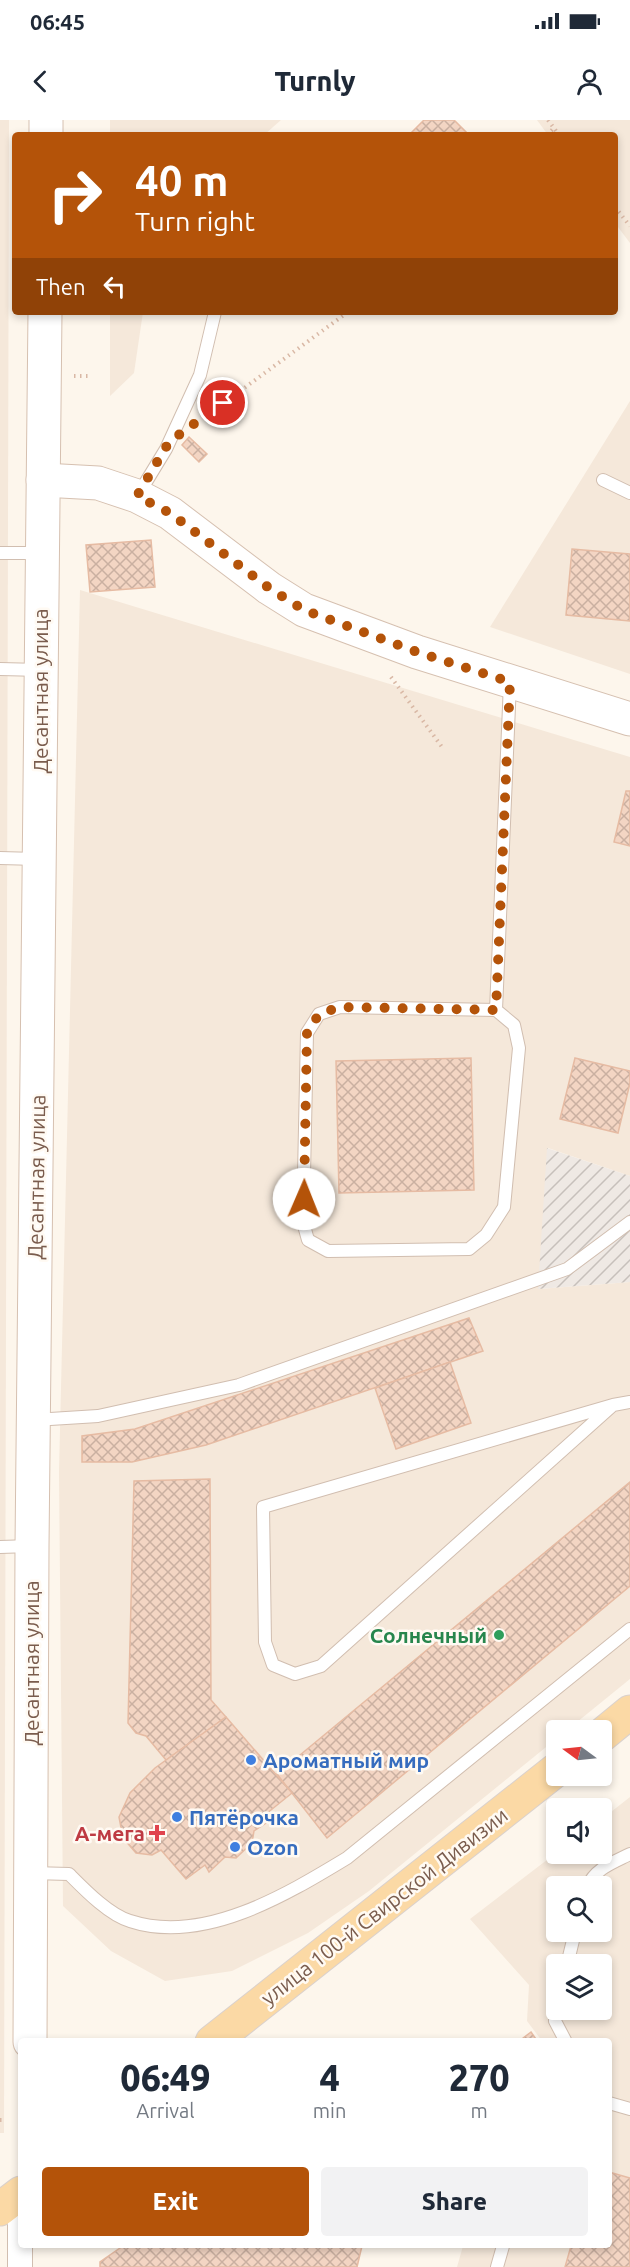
<!DOCTYPE html>
<html lang="en">
<head>
<meta charset="utf-8">
<style>
	:root { --surface:#fff; --page:#f2f2f3; --text:#1f2937; --muted:#747a83; --accent:#b45309 }
	body { margin:0; font-family:Ubuntu,sans-serif; background:var(--page); color:var(--text); height:100vh; display:flex; flex-direction:column; font-size:22px; white-space:nowrap }
	* { box-sizing:border-box; margin:0 }
	p { font-size:20px; color:var(--muted) }
	.icon { flex:none; width:33px; height:33px; fill:none; stroke:currentColor; stroke-width:2; stroke-linecap:round; stroke-linejoin:round }
	.map { position:relative; flex:1; overflow:hidden }
	.sheet { position:absolute; left:18px; top:1918px; width:594px; height:210px; display:flex; flex-direction:column; background:var(--surface); border-radius:6px; box-shadow:0 3px 9px #0003 }
	.sheet>* { flex:none }
	.banner { position:absolute; left:12px; top:12px; width:606px; height:183px; border-radius:6px; box-shadow:0 3px 9px #0003; background:#b45309; color:#fff; overflow:hidden }
	.needle { width:39px; rotate:285deg }
	.controls { position:absolute; left:546px; top:1600px; display:grid; gap:12px }
	.controls a { display:grid; place-items:center; width:66px; height:66px; border-radius:6px; background:var(--surface); box-shadow:0 3px 9px #0003; font-size:30px }
	.pin { position:absolute; display:grid; place-items:center; width:51px; height:51px; color:#fff; margin:-26px; border:3px solid #fff; border-radius:50%; box-shadow:0 2px 6px #0007 }
	.me { position:absolute; width:66px; margin:-33px; rotate:1deg; stroke-linejoin:round; filter:drop-shadow(0 0 4px #0008) }
	.turn { display:flex; align-items:center; gap:21px; height:126px; padding:0 24px; font-size:27px }
	.turn .icon { width:78px; height:78px; stroke-width:2.5 }
	.turn b { display:block; font-size:42px; line-height:51px }
	.then { display:flex; align-items:center; height:57px; padding:0 24px; background:#0003; gap:12px; font-size:22px }
	.eta { display:flex; justify-content:space-evenly; align-items:center; height:102px; text-align:center }
	.eta b { font-size:36px; font-weight:800; line-height:42px }
	.action { display:flex; gap:12px; margin-top:auto; padding:12px 24px }
	.action a { flex:1; height:69px; border-radius:6px; background:var(--accent); color:#fff; font-size:24px; font-weight:800; line-height:69px; text-align:center }
	.action a+a { background:var(--page); color:var(--text) }
	.status { display:flex; justify-content:space-between; align-items:center; height:42px; padding:0 30px; background:var(--surface); direction:ltr }
	.status svg { height:16px; fill:currentColor }
	header { display:flex; justify-content:space-between; align-items:center; height:78px; padding:0 24px; background:var(--surface); font-size:27px; font-weight:800 }
	.map>svg:first-child { display:block }
</style>
</head>
<body>
<div class="status"><b>06:45</b><svg viewBox="0 0 49 12"><path d="M0 12V9h3v3zM5 12V6h3v6zM10 12V3h3v9zM15 12V0h3v12zM26 1h20v11H26zM47 4h2v5h-2z"/></svg></div>
<header><svg class="icon" aria-label="back" viewBox="0 0 24 24"><path d="M15 5l-7 7 7 7"/></svg>Turnly<svg class="icon" aria-label="person" viewBox="0 0 24 24"><circle cx="12" cy="8" r="4"/><path d="M4 21q1-7 8-7t8 7"/></svg></header>
<div class="map">
<svg width="630" height="2147" viewBox="0 0 630 2147">
	<defs>
		<pattern id="industrial-furrows" width="10" height="10" patternUnits="userSpaceOnUse" patternTransform="scale(1.5)"><rect width="10" height="10" fill="#efe9e4"/><path d="M-1 1l2-2M0 10L10 0M9 11l2-2" fill="none" stroke="#c7c0bb"/></pattern>
		<pattern id="building-cross-hatch" width="8" height="8" patternUnits="userSpaceOnUse" patternTransform="scale(1.5)"><rect width="8" height="8" fill="#f3d5c3"/><path d="M0 0l8 8M0 8l8-8" fill="none" stroke="#cab0a1"/></pattern>
	</defs>
	<rect width="100%" height="100%" fill="#fdf6ec"/>
	<!-- residential -->
	<g fill="#f5e8da" fill-rule="evenodd">
		<polygon points="0,0 9,0 4,2013 0,2013"/>
		<polygon points="110,0 281,0 264,15 110,15"/>
		<polygon points="537,0 630,0 630,123 615,103 615,15 548,15"/>
		<polygon points="110,192 143,192 134,253 110,276"/>
		<polygon points="630,281 630,554 490,507"/>
		<polygon points="80,470 630,637 630,1056 548,1028 539,1169 630,1162 630,1559 566,1611 556,1611 556,1619 369,1771 308,1813 232,1851 165,1861 111,1831 63,1786 59,1352"/>
		<path d="M630 1677V2147H457L463 2126H609V1922L542 1921 527 1901 529 1865 470 1799 556 1733 602 1734V1699ZM556 1767H602V1812H556ZM556 1845H602V1890H556Z"/>
	</g>
	<!-- industrial -->
	<polygon fill="url(#industrial-furrows)" points="547,1028 630,1056 630,1162 538,1169"/>
	<!-- building -->
	<g fill="url(#building-cross-hatch)" stroke="#e6bba3" stroke-width="1.5">
		<polygon points="424,0 454,0 466,12 462,15 409,15"/>
		<polygon points="189,317 207,334 199,342 182,325"/>
		<polygon points="151,420 155,467 90,472 86,425"/>
		<polygon points="572,429 630,434 630,501 566,495"/>
		<polygon points="626,671 630,671 630,726 614,722"/>
		<polygon points="471,938 474,1070 339,1073 336,941"/>
		<polygon points="575,938 630,951 630,963 618,1013 560,999"/>
		<polygon points="469,1198 483,1231 206,1325 132,1342 82,1342 82,1316 135,1309"/>
		<polygon points="450,1242 471,1303 396,1329 375,1268"/>
		<polygon points="210,1359 211,1580 226,1597 166,1640 146,1616 136,1613 128,1603 134,1361"/>
		<polygon points="630,1362 630,1466 327,1718 277,1654"/>
		<polygon points="226,1597 292,1673 266,1694 266,1703 254,1711 252,1723 236,1738 225,1737 209,1752 205,1745 186,1759 161,1730 152,1735 136,1733 123,1718 119,1697 130,1673 155,1648"/>
		<polygon points="531,1912 538,1922 518,1922"/>
		<polygon points="609,2052 630,2058 630,2147 565,2147 571,2126 609,2126"/>
		<polygon points="123,2126 362,2126 357,2147 100,2147 100,2142"/>
	</g>
	<g fill="none" stroke-linecap="round" stroke-linejoin="round">
		<defs>
			<g id="lane">
				<polyline points="603,360 630,373"/>
				<polyline points="138,375 166,329 200,255 215,192"/>
				<polyline points="0,433 40,433"/>
				<polyline points="0,549 41,550"/>
				<polyline points="0,738 37,739"/>
				<polyline points="496,890 514,905 519,928 504,1087 486,1115 469,1129 328,1131 308,1120 303,1102 307,913 319,894 340,887 496,890 510,563"/>
				<polyline points="613,1285 321,1546 295,1554 273,1545 265,1522 263,1387 613,1285 630,1282"/>
				<polyline points="34,1300 98,1296 239,1265 567,1149 630,1102"/>
				<polyline points="0,1427 31,1426"/>
				<path d="M32 1753 69 1754C84 1769 109 1795 130 1801 203 1825 286 1775 347 1738L630 1509"/>
				<path d="M587 1767C596 1748 612 1743 630 1734"/>
				<polyline points="567,1845 575,1812"/>
				<polyline points="556,1884 555,1901 566,1922"/>
				<polyline points="609,1983 630,1989"/>
				<polyline points="497,2147 503,2126"/>
			</g>
			<polyline id="street" points="20,2147 20,2073"/>
			<g id="secondary">
				<polyline points="46,15 46,0"/>
				<polyline points="43,360 98,363 137,376 170,393 269,468 304,490 417,532 630,599"/>
				<polyline points="30,1922 32,1426 45,192"/>
			</g>
			<g id="primary">
				<polyline points="602,1615 630,1592"/>
				<polyline points="212,1922 556,1650"/>
				<polyline points="0,2089 21,2073"/>
			</g>
		</defs>
		<!-- lane casing -->
		<use href="#lane" stroke="#d1beb0" stroke-width="14"/>
		<!-- street casing -->
		<use href="#street" stroke="#d1beb0" stroke-width="26"/>
		<!-- secondary casing -->
		<use href="#secondary" stroke="#d6c0b0" stroke-width="35"/>
		<!-- primary casing -->
		<use href="#primary" stroke="#dad1cd" stroke-width="35"/>
		<!-- path -->
		<g stroke="#d9b8a5" stroke-width="4" stroke-dasharray="1.5 4.5" stroke-linecap="butt">
			<polyline points="548,0 559,15"/>
			<polyline points="547,15 554,8"/>
			<polyline points="615,87 630,106"/>
			<polyline points="74,256 90,256"/>
			<polyline points="206,296 348,192"/>
			<polyline points="391,557 442,627"/>
			<polyline points="0,2000 4,2000"/>
		</g>
		<!-- lane -->
		<use href="#lane" stroke="#fff" stroke-width="12"/>
		<!-- street -->
		<use href="#street" stroke="#fff" stroke-width="24"/>
		<!-- secondary -->
		<use href="#secondary" stroke="#fff" stroke-width="33"/>
		<!-- primary -->
		<use href="#primary" stroke="#fbd9a5" stroke-width="33"/>
	</g>
	<g fill="none" stroke-linecap="round" stroke-linejoin="round">
		<!-- route -->
		<polyline stroke="#b45309" stroke-width="10" stroke-dasharray="0 18" points="223,283 169,322 137,376 170,393 269,468 304,490 417,532 510,562 496,890 340,887 319,894 307,913 304,1079"/>
	</g>
	<!-- markers -->
	<circle fill="#2e9e5b" stroke="#fffaf3" stroke-width="2" cx="499" cy="1515" r="6"/>
	<g fill="#3f7fe0" stroke="#fffaf3" stroke-width="2">
		<circle cx="251" cy="1640" r="6"/>
		<circle cx="177" cy="1697" r="6"/>
		<circle cx="235" cy="1727" r="6"/>
	</g>
	<path fill="#e0444e" stroke="#fffaf3" stroke-width="2" d="M154 1704h6v6h6v6h-6v6h-6v-6h-6v-6h6z"/>
	<g text-anchor="middle" dominant-baseline="central" stroke-width="5" stroke-linejoin="round" paint-order="stroke">
		<!-- street labels -->
		<g font-size="21" fill="#7a5c4d" stroke="#fffaf3">
			<text transform="translate(40 571) rotate(-90)">Десантная улица</text>
			<text transform="translate(36 1057) rotate(-89)">Десантная улица</text>
			<text transform="translate(31 1543) rotate(-90)">Десантная улица</text>
			<text transform="translate(384 1786) rotate(-38)">улица 100-й Свирской Дивизии</text>
		</g>
		<!-- leisure labels -->
		<g font-size="21" font-weight="bold" fill="#27864d" stroke="#fffaf3" text-anchor="end">
			<text x="487" y="1515">Солнечный</text>
		</g>
		<!-- shop labels -->
		<g font-size="21" font-weight="bold" fill="#366cbe" stroke="#fffaf3" text-anchor="start">
			<text x="263" y="1640">Ароматный мир</text>
			<text x="189" y="1697">Пятёрочка</text>
			<text x="247" y="1727">Ozon</text>
		</g>
		<!-- health labels -->
		<g font-size="21" font-weight="bold" fill="#be3a42" stroke="#fffaf3" text-anchor="end">
			<text x="145" y="1713">А-мега</text>
		</g>
	</g>
</svg>
<div class="controls">
<a><svg class="needle" viewBox="-14 -14 28 28"><path d="M0-13l5 13h-10z" fill="#e53935"/><path d="M0 13l5-13h-10z" fill="#747a83"/></svg></a>
<a><svg class="icon" aria-label="sound" viewBox="0 0 24 24"><path d="M4 9h4l5-4v14l-5-4H4zM17 9q2 3 0 6"/></svg></a>
<a><svg class="icon" aria-label="search" viewBox="0 0 24 24"><circle cx="10" cy="10" r="6"/><path d="M15 15l6 6"/></svg></a>
<a><svg class="icon" aria-label="layers" viewBox="0 0 24 24"><path d="M12 4l9 5-9 5-9-5zM3 14l9 5 9-5"/></svg></a>
</div>
<div class="pin" style="left:223px;top:283px;background:#d93025"><svg class="icon" aria-label="arrive" viewBox="0 0 24 24"><path d="M6 21V4h12l-3 4 3 4H6"/></svg></div>
<svg class="me" style="left:304px;top:1079px" viewBox="-20 -20 40 40"><circle r="19" fill="#fff"/><path d="M0-13L10 11 0 6-10 11z" fill="#b45309"/></svg>
<div class="banner">
<div class="turn"><svg class="icon" aria-label="right" viewBox="0 0 24 24"><path d="M7 20v-9h11M14 6l5 5-5 5"/></svg><div><b>40 m</b>Turn right</div></div>
<div class="then">Then<svg class="icon" aria-label="left" viewBox="0 0 24 24"><path d="M17 20v-9H6M10 6l-5 5 5 5"/></svg></div>
</div>
<section class="sheet">
<div class="eta">
<div><b>06:49</b><p>Arrival</p></div>
<div><b>4</b><p>min</p></div>
<div><b>270</b><p>m</p></div>
</div>
<div class="action"><a>Exit</a><a>Share</a></div>
</section>
</div>
</body>
</html>
